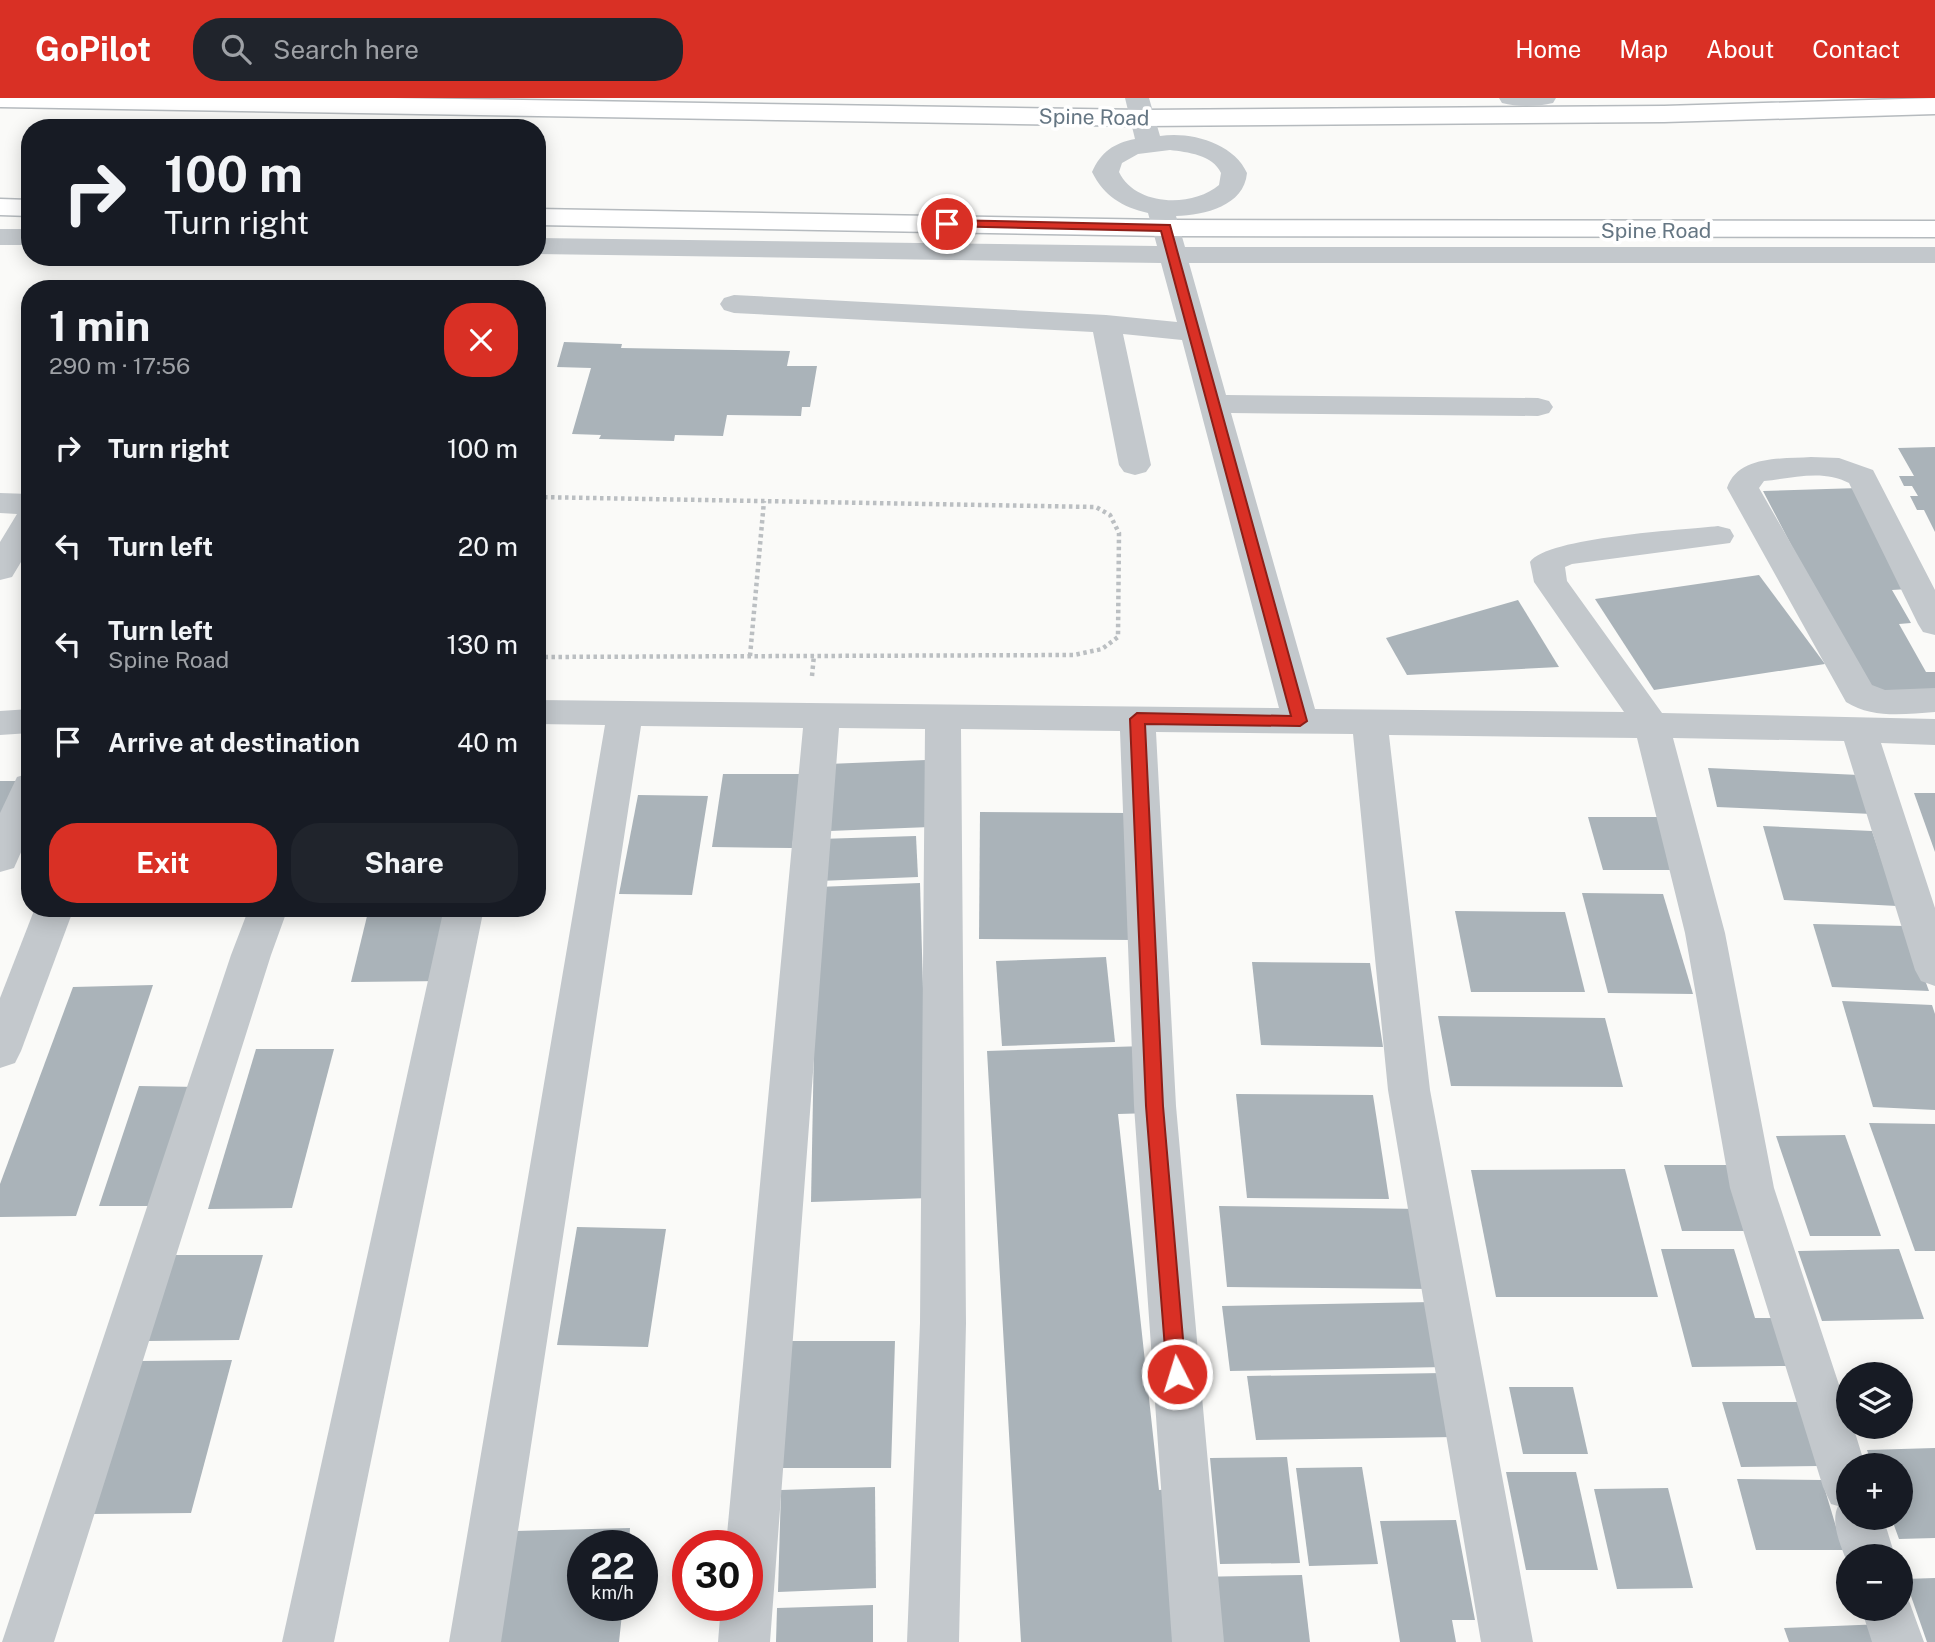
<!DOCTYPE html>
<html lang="en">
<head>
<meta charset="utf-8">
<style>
	:root { --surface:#171b24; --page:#20242c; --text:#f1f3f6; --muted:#9ea1a6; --accent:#d93025 }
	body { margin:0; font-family:"Public Sans",sans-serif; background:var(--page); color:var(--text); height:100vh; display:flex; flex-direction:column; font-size:26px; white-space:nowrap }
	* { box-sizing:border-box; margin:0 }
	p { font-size:23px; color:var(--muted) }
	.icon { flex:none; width:38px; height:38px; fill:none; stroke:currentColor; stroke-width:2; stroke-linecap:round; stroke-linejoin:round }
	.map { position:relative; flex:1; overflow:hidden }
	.sheet { position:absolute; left:21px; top:182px; width:525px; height:637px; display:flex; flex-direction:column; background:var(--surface); border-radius:28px; box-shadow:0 4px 18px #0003 }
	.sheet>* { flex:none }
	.hud { position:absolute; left:21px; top:21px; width:525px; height:147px; border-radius:28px; box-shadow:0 4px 18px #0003; background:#171b24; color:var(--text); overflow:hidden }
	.tools { position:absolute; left:1836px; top:1264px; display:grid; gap:14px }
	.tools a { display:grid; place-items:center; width:77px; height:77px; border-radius:50%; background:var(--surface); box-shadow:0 4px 18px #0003; font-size:35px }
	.speed { position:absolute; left:567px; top:1432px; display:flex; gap:14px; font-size:35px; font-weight:700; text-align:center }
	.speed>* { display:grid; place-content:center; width:91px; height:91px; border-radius:50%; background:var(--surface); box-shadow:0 4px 18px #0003; line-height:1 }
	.speed small { font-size:18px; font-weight:400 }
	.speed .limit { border:10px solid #d22; background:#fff; color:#111 }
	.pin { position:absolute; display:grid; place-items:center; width:60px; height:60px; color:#fff; margin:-30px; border:4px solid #fff; border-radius:50%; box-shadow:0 2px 7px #0007 }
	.me { position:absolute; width:77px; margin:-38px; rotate:355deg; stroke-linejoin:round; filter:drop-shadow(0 0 5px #0008) }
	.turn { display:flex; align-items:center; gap:24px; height:147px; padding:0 28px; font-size:32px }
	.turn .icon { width:91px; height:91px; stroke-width:2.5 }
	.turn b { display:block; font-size:49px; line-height:60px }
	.round { display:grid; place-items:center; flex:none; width:74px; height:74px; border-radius:28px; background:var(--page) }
	.headline { display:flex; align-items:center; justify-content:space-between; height:119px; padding:0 28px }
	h1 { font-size:42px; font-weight:700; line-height:52px }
	.action { display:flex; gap:14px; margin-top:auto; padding:14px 28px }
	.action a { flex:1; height:80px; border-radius:28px; background:var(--accent); color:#fff; font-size:28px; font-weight:700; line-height:80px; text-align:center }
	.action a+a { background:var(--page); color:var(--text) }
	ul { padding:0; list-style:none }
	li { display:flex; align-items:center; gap:21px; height:98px; padding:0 28px }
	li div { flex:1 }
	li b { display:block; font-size:26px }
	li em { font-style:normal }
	header { display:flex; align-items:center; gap:42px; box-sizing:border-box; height:98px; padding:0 35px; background:var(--accent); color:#fff }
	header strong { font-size:33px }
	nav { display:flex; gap:38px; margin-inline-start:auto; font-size:24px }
	.search { width:490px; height:63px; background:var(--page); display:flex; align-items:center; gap:18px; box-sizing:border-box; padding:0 24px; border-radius:28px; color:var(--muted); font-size:26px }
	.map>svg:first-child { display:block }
</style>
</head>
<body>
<header>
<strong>GoPilot</strong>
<div class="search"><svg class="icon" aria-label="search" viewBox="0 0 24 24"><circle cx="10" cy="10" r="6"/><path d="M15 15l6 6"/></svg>Search here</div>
<nav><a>Home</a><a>Map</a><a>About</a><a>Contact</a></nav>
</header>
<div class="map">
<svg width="1935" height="1544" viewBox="0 0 1935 1544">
	<rect width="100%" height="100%" fill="#fafaf8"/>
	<!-- building -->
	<g fill="#aab3b9">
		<polygon points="564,244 622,246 621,250 790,253 787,268 817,268 810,309 802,309 801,318 727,317 723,338 675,337 674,343 599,341 601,337 572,336 591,270 557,269"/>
		<polygon points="1935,349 1935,434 1924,412 1917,412 1910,398 1918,398 1912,388 1904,388 1899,378 1914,378 1898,350"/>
		<polygon points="1859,390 1908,491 1892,492 1911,525 1899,526 1926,574 1935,574 1935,598 1871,600 1763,393"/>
		<polygon points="1759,477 1825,566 1654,592 1595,501"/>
		<polygon points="1518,502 1559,569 1407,577 1386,540"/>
		<polygon points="926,662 930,729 829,733 828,666"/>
		<polygon points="1708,670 1859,677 1872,716 1717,709"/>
		<polygon points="723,676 801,676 792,750 712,749"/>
		<polygon points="0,683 16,683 0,720"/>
		<polygon points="1914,695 1935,695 1935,754"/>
		<polygon points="638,697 708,698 692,797 619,796"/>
		<polygon points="980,714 1127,715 1134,842 979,841"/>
		<polygon points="1588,719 1662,719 1679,772 1603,772"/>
		<polygon points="1763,728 1872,733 1897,808 1784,802"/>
		<polygon points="916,738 918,779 819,783 819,741"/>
		<polygon points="920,785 929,1100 811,1104 817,789"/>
		<polygon points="1582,795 1663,796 1693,896 1608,895"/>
		<polygon points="369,810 460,810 446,883 351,884"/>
		<polygon points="1455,813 1565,814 1585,894 1471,894"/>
		<polygon points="1813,826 1905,828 1929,893 1832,889"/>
		<polygon points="1106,859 1115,944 1002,948 996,863"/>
		<polygon points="1252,864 1370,865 1383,949 1261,947"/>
		<polygon points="153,887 76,1118 0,1119 0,1086 73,889"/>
		<polygon points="1842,903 1932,907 1935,916 1935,1012 1873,1009"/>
		<polygon points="1438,918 1605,920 1623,989 1451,988"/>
		<polygon points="1145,948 1153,1015 1118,1016 1159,1392 1173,1391 1190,1544 1021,1544 987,953"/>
		<polygon points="256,951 334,951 292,1110 208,1111"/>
		<polygon points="139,988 199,989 161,1108 99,1108"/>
		<polygon points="1236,996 1373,997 1389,1101 1247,1100"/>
		<polygon points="1869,1025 1935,1026 1935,1153 1915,1153"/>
		<polygon points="1845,1037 1881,1138 1810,1138 1776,1038"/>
		<polygon points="1664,1067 1736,1067 1757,1133 1682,1133"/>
		<polygon points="1625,1071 1658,1199 1496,1199 1471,1072"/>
		<polygon points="1219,1108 1422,1111 1435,1191 1227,1189"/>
		<polygon points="577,1129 666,1131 648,1249 557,1247"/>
		<polygon points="1661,1151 1734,1151 1755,1220 1773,1220 1788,1268 1692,1269"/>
		<polygon points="1899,1151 1924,1221 1822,1223 1798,1153"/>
		<polygon points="175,1157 263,1157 239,1242 148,1243"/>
		<polygon points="1432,1204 1445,1269 1230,1273 1222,1208"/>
		<polygon points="780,1243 895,1243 891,1370 772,1370"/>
		<polygon points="232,1262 191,1415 93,1416 140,1263"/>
		<polygon points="1443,1275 1455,1339 1256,1342 1247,1278"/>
		<polygon points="1509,1289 1573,1289 1588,1356 1523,1356"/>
		<polygon points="1722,1304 1799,1304 1819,1368 1741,1369"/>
		<polygon points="1935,1350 1935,1440 1899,1441 1891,1419 1900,1419 1900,1367 1872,1367 1867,1352"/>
		<polygon points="1287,1359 1300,1465 1220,1466 1210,1360"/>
		<polygon points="1362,1369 1378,1466 1309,1468 1296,1370"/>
		<polygon points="1506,1374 1576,1374 1598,1472 1526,1472"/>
		<polygon points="1737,1381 1822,1382 1843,1452 1756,1452"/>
		<polygon points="875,1389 876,1490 778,1494 781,1392"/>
		<polygon points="1668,1390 1693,1490 1617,1491 1594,1391"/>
		<polygon points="1456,1422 1475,1522 1452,1522 1456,1544 1400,1544 1380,1423"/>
		<polygon points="630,1430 629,1447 583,1447 583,1507 623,1507 619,1544 500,1544 515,1433"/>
		<polygon points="1302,1477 1310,1544 1201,1544 1194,1479"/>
		<polygon points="1935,1480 1935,1544 1927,1544 1905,1481"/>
		<polygon points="873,1507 873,1544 776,1544 777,1510"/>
		<polygon points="1884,1526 1890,1544 1789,1544 1784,1530"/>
	</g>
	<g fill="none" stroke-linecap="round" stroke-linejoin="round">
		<defs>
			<g id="major">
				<polygon points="0,0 393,0 1142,12 1664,8 1935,0 1935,16 1664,24 1142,28 0,9"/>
				<polygon points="0,101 30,102 30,118 0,117"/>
				<polygon points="537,111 1166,122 1935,123 1935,139 1166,138 537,127"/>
			</g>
		</defs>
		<!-- major casing -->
		<use href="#major" stroke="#b5babe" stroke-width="3"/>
		<!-- path -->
		<g stroke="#bbbfc2" stroke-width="4.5" stroke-dasharray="3.5 3.5" stroke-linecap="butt">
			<polyline points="537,399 1096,409 1110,417 1119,435 1118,539 1102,551 1074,557 537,559"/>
			<polyline points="750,558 764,403"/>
			<polyline points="812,578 814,557"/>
		</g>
		<!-- minor -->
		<g fill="#c3c8cc" fill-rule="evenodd">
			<path d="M1125 0H1149L1160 38C1190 33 1234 45 1247 75 1244 108 1205 117 1176 118L1185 149H1935V165H1189L1226 297 1538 300 1549 303 1553 309 1549 315 1538 318 1231 315 1315 611 1624 614 1534 484 1530 464C1547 439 1683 432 1718 428L1730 431 1734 438 1730 445 1572 466 1565 469 1567 483 1662 615 1935 621V647L1881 645 1935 810V888L1921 883 1915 872 1844 643 1673 640 1725 835 1774 1090 1848 1314V1328H1853L1865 1367H1848V1419H1883L1895 1458H1848V1466C1841 1449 1830 1425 1838 1408L1831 1406 1823 1389 1730 1090 1685 835 1637 640 1389 637 1430 992 1533 1544H1481L1388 992 1353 636 1156 634 1176 1008 1224 1544H1172L1134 1008 1120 633 961 631 966 1225 959 1544H907L920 1225 925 631 839 630 770 1544H718L721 1507H747V1447H726L803 630 641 628 501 1544H449L605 627 537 626V602L1279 610 1182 242 1123 236 1151 367 1146 374 1135 377 1124 374 1119 367 1093 234 734 215 724 212 720 206 724 200 734 197 1106 217 1177 224 1161 165 537 156V140L1157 148 1148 115C1122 109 1104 98 1092 74 1101 54 1114 45 1135 41ZM1170 52C1187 54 1213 57 1221 75L1219 87C1192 110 1135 108 1119 74L1122 65 1138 56Z"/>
			<path d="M1499 0H1556L1553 5C1537 9 1518 9 1502 5Z"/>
			<rect x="0" y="131" width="30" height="16"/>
			<path d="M1811 359 1839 360 1873 372 1935 492V537L1923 534 1918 526 1849 385C1824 371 1792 380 1764 383L1759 390 1872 587 1885 592 1935 590V614C1905 616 1873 621 1846 604L1727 390C1738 357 1782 361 1811 359Z"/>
			<polygon points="0,395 30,396 30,449 12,479 0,482 0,444 17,416 0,415"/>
			<polygon points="30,611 30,635 0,637 0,613"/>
			<polygon points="30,675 30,734 14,770 0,774 0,715 17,679"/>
			<polygon points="35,810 74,810 21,953 15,965 0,970 0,900"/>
			<polygon points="249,810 288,810 271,857 54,1544 2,1544 231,857"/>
			<polygon points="444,810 484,810 334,1544 282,1544"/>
			<polygon points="1900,1490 1905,1492 1924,1544 1872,1544 1861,1510 1900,1510"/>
		</g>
		<!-- major -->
		<use href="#major" fill="#fff" fill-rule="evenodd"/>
	</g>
	<!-- route -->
	<polygon fill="#d93025" stroke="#8d1f18" stroke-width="2" points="947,122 1170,127 1307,623 1300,628 1145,626 1163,1008 1186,1276 1183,1282 1177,1285 1170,1282 1167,1276 1146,1008 1130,621 1137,615 1291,618 1161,133 943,128 942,126"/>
	<g text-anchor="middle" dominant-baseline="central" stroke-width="7" stroke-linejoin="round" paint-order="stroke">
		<!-- far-street labels -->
		<g font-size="21" fill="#657683" stroke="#fff">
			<text transform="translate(1094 19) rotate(1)">Spine Road</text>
			<text x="1656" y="132">Spine Road</text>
		</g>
	</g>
</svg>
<div class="tools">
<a><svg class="icon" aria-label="layers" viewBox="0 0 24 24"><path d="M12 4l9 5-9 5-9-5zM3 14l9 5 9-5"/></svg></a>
<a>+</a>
<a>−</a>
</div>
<div class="speed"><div>22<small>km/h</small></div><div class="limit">30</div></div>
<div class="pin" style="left:947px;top:126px;background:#d93025"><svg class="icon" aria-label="arrive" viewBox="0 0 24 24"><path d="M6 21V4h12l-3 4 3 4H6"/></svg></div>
<svg class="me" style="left:1177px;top:1276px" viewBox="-20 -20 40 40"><circle r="17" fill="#d93025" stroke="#fff" stroke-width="3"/><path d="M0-11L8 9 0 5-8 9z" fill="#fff"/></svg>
<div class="hud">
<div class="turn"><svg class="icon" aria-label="right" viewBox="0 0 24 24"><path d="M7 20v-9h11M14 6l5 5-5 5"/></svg><div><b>100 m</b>Turn right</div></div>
</div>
<section class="sheet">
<div class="headline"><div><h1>1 min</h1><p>290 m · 17:56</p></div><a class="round" style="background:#d93025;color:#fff"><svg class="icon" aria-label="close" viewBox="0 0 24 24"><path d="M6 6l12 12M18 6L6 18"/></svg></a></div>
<ul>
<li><svg class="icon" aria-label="right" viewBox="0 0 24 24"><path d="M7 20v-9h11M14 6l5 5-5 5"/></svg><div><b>Turn right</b></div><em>100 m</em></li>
<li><svg class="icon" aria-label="left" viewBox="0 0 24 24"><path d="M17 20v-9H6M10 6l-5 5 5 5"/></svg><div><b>Turn left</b></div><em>20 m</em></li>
<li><svg class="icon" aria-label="left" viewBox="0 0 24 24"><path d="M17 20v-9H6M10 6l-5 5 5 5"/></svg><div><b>Turn left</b><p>Spine Road</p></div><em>130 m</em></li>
<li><svg class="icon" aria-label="arrive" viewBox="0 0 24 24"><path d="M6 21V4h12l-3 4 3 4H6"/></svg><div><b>Arrive at destination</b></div><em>40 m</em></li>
</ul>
<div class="action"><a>Exit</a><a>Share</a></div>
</section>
</div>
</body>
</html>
